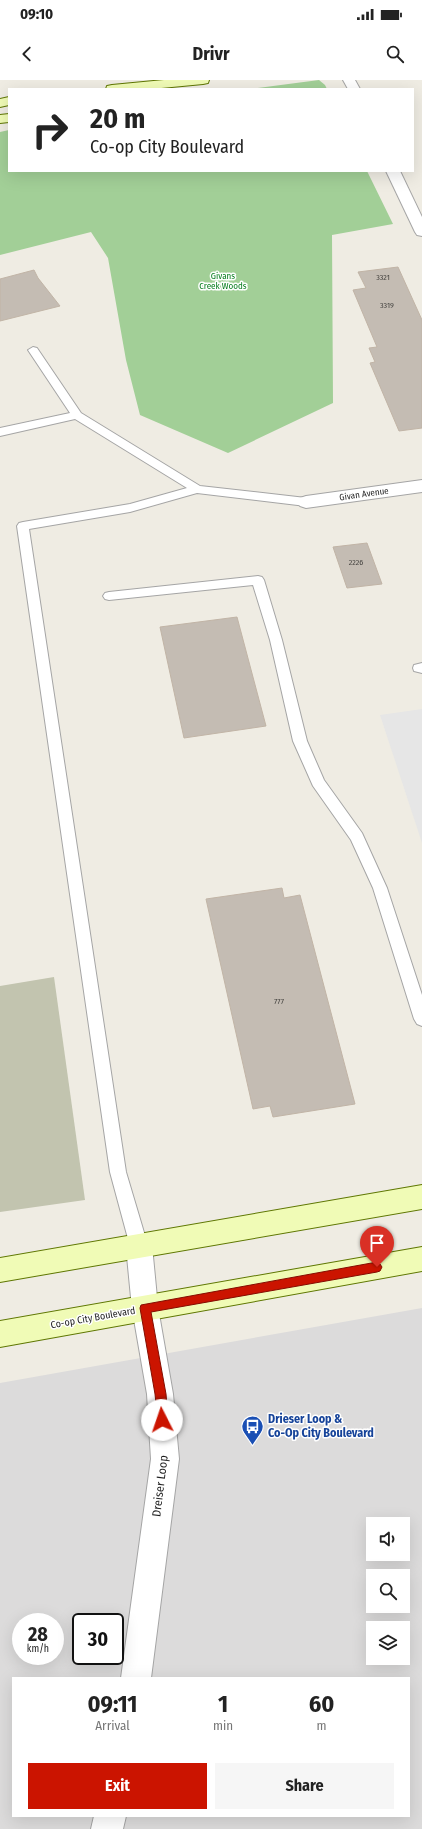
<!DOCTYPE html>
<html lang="en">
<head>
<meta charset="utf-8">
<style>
	:root { --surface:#fff; --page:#f6f6f6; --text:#222; --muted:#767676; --accent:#cb1400 }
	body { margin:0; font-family:"Fira Sans Condensed",sans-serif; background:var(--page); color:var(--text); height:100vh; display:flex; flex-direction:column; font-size:15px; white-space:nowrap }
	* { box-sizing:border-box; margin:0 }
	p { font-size:13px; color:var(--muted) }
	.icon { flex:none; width:22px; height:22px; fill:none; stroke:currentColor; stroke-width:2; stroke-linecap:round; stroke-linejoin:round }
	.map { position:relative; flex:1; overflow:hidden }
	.side { position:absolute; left:12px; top:1597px; width:398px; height:140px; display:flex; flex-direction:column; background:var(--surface); border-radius:0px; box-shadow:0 4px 16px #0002 }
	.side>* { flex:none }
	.hud { position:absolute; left:8px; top:8px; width:406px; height:84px; border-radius:0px; box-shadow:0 4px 16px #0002; background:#fff; color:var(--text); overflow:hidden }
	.controls { position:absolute; left:366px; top:1437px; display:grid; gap:8px }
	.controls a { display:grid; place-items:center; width:44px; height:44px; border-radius:0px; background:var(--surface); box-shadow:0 4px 16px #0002; font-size:20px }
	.speed { position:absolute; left:12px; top:1533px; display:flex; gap:8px; font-size:20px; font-weight:700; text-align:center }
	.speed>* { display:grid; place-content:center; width:52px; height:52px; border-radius:50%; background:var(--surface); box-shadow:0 4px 16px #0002; line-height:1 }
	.speed small { font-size:10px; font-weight:400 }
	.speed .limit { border:2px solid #111; border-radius:6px; background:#fff; color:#111 }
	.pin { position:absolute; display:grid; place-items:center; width:34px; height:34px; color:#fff; margin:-41px -17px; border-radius:50% 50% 50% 0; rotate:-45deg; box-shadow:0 0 4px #0007 }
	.pin .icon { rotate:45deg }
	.me { position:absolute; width:44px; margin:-22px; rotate:356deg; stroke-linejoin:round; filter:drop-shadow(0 0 3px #0008) }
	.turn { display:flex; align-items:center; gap:14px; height:84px; padding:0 16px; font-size:18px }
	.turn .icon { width:52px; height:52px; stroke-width:2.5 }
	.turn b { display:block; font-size:28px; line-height:34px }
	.eta { display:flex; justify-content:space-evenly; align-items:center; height:68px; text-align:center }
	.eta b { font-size:24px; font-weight:700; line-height:28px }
	.button { display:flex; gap:8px; margin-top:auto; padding:8px 16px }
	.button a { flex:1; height:46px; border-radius:0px; background:var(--accent); color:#fff; font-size:16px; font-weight:700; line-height:46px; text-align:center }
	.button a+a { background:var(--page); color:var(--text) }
	.status { display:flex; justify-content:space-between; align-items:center; height:28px; padding:0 20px; background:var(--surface); direction:ltr }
	.status svg { height:11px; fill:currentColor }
	header { display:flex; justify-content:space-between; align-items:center; height:52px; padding:0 16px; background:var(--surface); font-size:18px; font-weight:700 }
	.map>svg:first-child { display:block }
</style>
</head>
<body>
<div class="status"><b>09:10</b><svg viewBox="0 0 49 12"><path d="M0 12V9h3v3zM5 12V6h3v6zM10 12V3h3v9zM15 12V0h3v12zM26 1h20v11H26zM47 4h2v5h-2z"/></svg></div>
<header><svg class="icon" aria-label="back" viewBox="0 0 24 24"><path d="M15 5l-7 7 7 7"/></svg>Drivr<svg class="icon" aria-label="search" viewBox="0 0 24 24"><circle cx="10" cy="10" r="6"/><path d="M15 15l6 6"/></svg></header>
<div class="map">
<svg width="422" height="1749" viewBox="0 0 422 1749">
	<rect width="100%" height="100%" fill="#efece3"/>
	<!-- residential -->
	<path fill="#dcdbdb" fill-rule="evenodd" d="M422 1228V1749H0V1303ZM373 1444H403V1474H373ZM373 1496H403V1526H373ZM21 1542H55V1576H21ZM81 1542H115V1576H81ZM373 1548H403V1578H373ZM13 1598H409V1736H13Z"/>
	<!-- construction -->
	<polygon fill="#c2c4af" points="54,897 85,1120 0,1132 0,906"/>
	<!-- forest -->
	<g fill="#a2cf97">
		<polygon points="319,0 325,5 327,9 250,9"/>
		<polygon points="9,50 9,91 367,91 393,144 332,155 333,323 228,373 140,335 126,280 108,178 91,152 0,175 0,52"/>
	</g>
	<!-- parking -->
	<polygon fill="#e6e6e6" points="422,629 422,763 380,635"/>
	<!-- building -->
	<g fill="#c4bcb3" stroke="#c1b4a6">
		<polygon points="398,187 422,240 422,348 399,351 370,283 375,282 369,268 377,267 353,210 366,208 358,192"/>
		<polygon points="34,190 38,198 60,226 0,241 0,199"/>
		<polygon points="367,463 382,504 347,508 333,467"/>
		<polygon points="237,537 266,646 184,658 160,547"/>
		<polygon points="282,808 284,818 300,815 355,1024 273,1037 270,1026 253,1029 206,819"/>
	</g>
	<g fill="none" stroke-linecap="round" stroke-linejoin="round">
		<defs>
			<g id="service">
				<polygon points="33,267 37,268 81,333 200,406 306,418 310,419 312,422 310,425 306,426 197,413 130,432 29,449 126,1092 148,1166 145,1172 139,1174 133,1172 130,1166 110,1092 17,446 19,443 23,442 130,424 187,408 75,339 0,356 0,348 70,333 28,270"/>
				<polygon points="258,496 262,497 264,500 282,560 307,661 324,700 362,753 387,808 422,915 422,946 417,944 414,939 373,808 351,760 313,706 293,661 270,560 253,505 109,520 105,519 103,516 105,513 109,512"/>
				<polygon points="422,583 422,593 414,591 413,588 414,585"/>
			</g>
			<g id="minor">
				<polygon points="422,400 422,412 306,428 300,426 297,422 300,418 306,416"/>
				<polygon points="139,1154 148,1158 152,1166 158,1228 173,1314 179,1379 151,1598 121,1598 151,1379 147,1314 132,1228 126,1166 130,1158"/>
				<polygon points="94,1736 126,1736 123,1749 91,1749"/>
			</g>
			<g id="tertiary">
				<polygon points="343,0 355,0 360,9 348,9"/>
				<polygon points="386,91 400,91 422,137 422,156 417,155 415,152"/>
			</g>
			<g id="secondary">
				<polygon points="164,0 209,0 208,3 203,4 151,9 106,9 107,6 112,5"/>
				<polygon points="9,17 9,25 0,27 0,19"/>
				<polygon points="9,34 9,42 0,43 0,35"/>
				<polygon points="422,1105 422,1129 0,1202 0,1178"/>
				<polygon points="422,1167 422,1191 0,1267 0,1241"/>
			</g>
		</defs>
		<!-- service casing -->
		<use href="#service" stroke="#a5a5a5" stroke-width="2"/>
		<!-- minor casing -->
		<use href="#minor" stroke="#a5a5a5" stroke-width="2"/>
		<!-- tertiary casing -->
		<use href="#tertiary" stroke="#a5a5a5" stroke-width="2"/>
		<!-- secondary casing -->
		<use href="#secondary" stroke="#5f7703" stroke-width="2"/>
		<!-- service -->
		<use href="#service" fill="#fff" fill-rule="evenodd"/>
		<!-- minor -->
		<use href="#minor" fill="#fff" fill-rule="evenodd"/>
		<!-- tertiary -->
		<use href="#tertiary" fill="#fff" fill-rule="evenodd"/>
		<!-- secondary -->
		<use href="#secondary" fill="#f0fbb6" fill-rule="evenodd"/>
	</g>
	<!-- route -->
	<polygon fill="#cb1400" stroke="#840d00" points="377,1182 380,1184 382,1187 380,1191 377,1192 151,1232 166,1314 168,1340 166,1344 162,1346 158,1344 155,1314 140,1228 141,1225"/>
	<!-- icons -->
	<defs>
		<symbol id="bus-pin" viewBox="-11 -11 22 30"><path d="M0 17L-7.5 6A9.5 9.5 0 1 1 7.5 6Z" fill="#1a4fb4" stroke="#fff"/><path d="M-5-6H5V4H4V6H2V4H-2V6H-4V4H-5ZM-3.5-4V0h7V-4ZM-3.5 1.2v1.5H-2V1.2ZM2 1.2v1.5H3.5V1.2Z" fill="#fff"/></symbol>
	</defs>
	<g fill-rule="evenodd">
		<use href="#bus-pin" x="240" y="1334" width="25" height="34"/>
	</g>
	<g text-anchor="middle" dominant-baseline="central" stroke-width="3" stroke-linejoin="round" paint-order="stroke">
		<!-- number labels -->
		<g font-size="8" fill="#484643">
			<text x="383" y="197">3321</text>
			<text x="387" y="225">3319</text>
			<text x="356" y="482">2226</text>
			<text x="279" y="921">777</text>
		</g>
		<!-- far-park labels -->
		<g font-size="9" fill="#097e1f" stroke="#fff">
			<text x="223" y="196">Givans<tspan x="223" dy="10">Creek Woods</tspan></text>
		</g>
		<!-- far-street labels -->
		<g font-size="9" fill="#1e1e1e" stroke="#fff">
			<text transform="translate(364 414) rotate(-8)">Givan Avenue</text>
		</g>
		<!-- street labels -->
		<g font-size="10" fill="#1e1e1e" stroke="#fff">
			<text transform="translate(93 1238) rotate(-10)">Co-op City Boulevard</text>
		</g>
		<!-- near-transit labels -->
		<g font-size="12" font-weight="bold" fill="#164399" stroke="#fff" text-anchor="start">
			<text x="268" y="1339">Drieser Loop &amp;<tspan x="268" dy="14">Co-Op City Boulevard</tspan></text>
		</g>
		<!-- near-street labels -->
		<g font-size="12" fill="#1e1e1e" stroke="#fff">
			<text transform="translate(160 1406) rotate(-83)">Dreiser Loop</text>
		</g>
	</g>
</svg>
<div class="controls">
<a><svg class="icon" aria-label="sound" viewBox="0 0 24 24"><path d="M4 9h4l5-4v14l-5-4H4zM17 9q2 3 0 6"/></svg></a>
<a><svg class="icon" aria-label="search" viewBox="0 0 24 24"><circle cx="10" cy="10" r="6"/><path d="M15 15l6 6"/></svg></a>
<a><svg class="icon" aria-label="layers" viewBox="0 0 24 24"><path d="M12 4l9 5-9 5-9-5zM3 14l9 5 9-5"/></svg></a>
</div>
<div class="speed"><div>28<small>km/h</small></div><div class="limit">30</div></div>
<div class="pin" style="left:377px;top:1187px;background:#d93025"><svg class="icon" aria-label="arrive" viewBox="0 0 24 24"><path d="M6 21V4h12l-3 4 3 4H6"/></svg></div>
<svg class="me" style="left:162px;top:1340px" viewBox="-20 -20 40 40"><circle r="19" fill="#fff"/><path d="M0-13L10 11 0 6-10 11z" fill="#cb1400"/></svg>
<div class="hud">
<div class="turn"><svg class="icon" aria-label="right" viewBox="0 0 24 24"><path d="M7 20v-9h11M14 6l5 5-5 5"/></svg><div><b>20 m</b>Co-op City Boulevard</div></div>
</div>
<section class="side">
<div class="eta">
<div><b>09:11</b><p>Arrival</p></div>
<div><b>1</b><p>min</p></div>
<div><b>60</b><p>m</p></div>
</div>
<div class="button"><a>Exit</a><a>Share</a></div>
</section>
</div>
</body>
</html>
